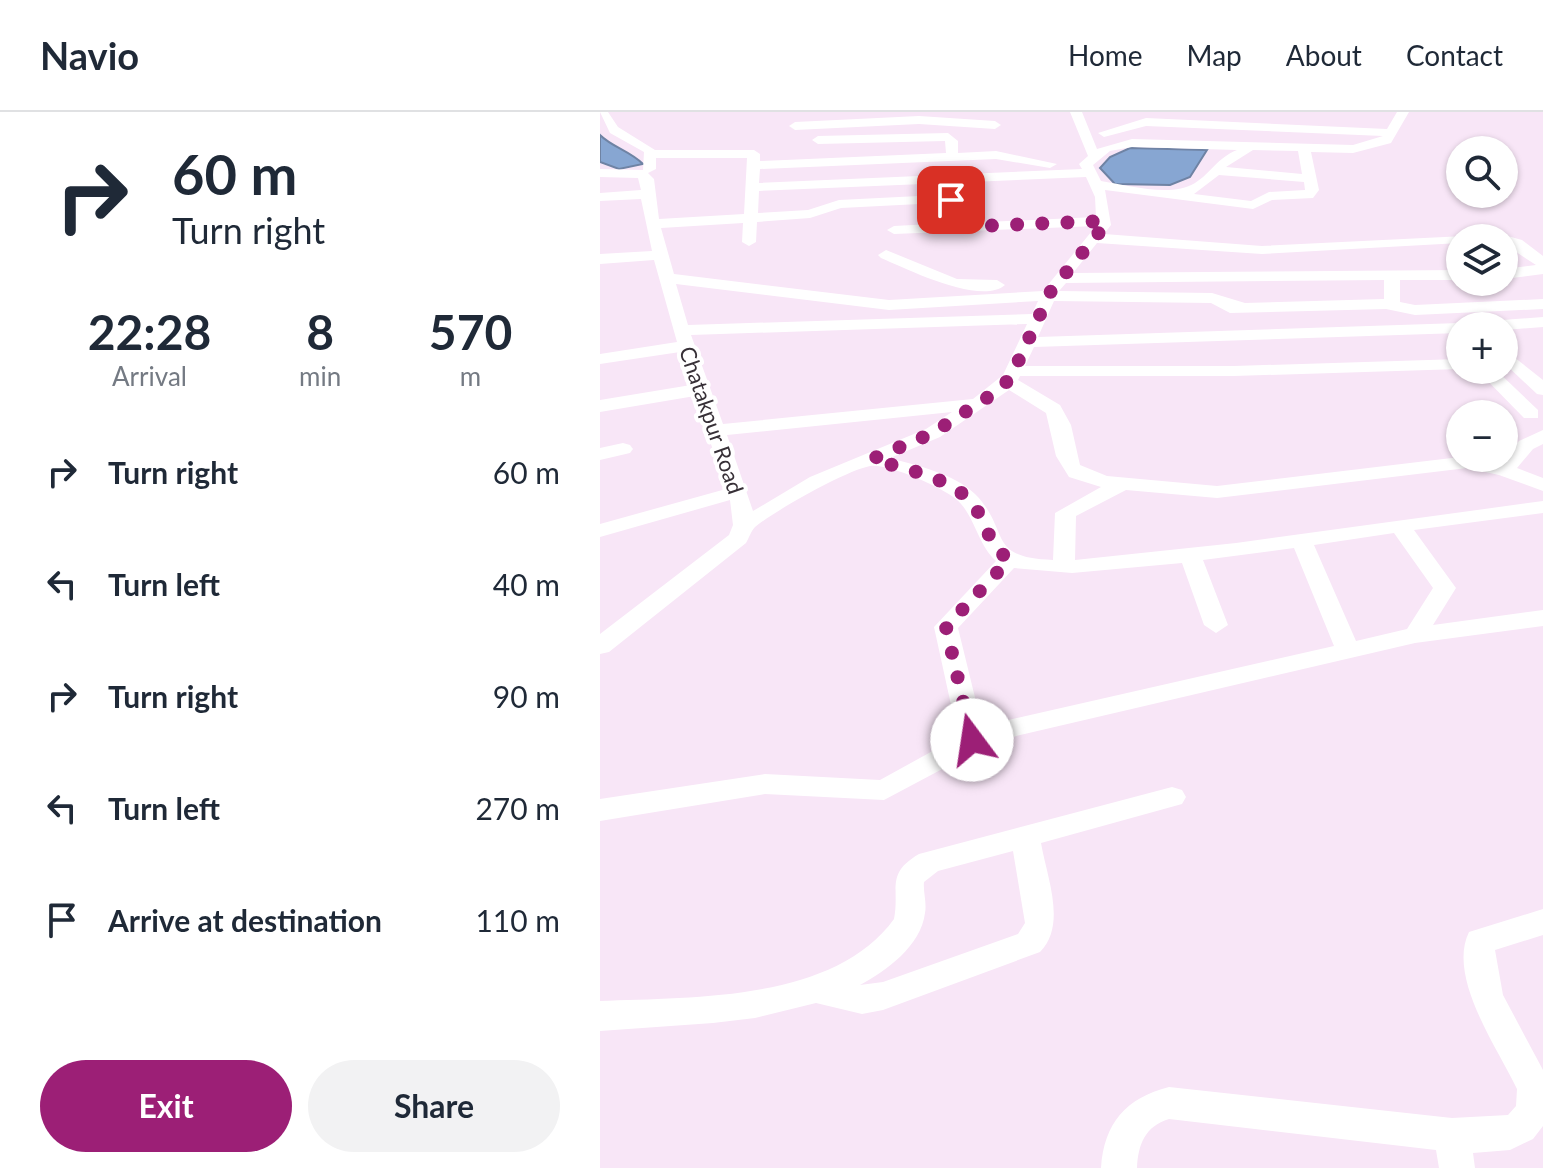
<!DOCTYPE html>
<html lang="en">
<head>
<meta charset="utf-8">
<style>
	:root { --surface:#fff; --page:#f2f2f3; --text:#1f2937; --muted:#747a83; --line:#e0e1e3; --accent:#9c1f76 }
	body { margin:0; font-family:Lato,sans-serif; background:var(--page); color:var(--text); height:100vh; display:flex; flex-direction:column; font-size:30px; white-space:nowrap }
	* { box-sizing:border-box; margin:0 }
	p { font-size:26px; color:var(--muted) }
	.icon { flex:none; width:44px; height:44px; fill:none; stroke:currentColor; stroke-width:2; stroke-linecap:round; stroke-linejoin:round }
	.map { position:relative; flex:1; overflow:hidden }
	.sheet { display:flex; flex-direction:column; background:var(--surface); width:600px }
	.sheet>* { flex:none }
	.guide { background:#fff; color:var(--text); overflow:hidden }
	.fabs { position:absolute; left:846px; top:24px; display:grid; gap:16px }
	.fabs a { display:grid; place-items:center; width:72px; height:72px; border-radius:50%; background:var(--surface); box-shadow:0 2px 6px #0004; font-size:40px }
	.pin { position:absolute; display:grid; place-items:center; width:68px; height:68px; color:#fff; margin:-34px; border-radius:16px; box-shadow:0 4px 12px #0006 }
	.me { position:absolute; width:88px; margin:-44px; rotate:346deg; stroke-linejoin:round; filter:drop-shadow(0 0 6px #0008) }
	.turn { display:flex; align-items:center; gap:28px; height:168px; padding:0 40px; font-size:36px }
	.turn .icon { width:104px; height:104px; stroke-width:2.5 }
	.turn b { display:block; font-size:56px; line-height:68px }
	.eta { display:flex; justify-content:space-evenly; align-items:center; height:136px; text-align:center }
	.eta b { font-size:48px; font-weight:700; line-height:56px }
	.primary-button { display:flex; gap:16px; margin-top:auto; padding:16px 40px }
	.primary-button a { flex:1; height:92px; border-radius:48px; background:var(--accent); color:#fff; font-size:32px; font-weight:700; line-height:92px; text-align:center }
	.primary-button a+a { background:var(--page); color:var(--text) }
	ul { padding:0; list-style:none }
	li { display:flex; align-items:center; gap:24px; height:112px; padding:0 40px }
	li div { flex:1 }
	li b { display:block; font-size:30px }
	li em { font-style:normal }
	header { display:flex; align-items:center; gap:48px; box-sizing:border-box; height:112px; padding:0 40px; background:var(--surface); border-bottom:2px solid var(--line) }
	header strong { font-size:38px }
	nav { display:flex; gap:44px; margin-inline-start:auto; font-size:28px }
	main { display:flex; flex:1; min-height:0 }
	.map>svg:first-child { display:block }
</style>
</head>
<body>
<header>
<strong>Navio</strong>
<nav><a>Home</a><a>Map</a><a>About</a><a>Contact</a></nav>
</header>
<main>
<section class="sheet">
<div class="guide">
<div class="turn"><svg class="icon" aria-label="right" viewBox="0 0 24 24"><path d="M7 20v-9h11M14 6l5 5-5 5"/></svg><div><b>60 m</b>Turn right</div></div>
</div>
<div class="eta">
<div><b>22:28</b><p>Arrival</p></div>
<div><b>8</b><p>min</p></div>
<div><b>570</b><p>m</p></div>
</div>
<ul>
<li><svg class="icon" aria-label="right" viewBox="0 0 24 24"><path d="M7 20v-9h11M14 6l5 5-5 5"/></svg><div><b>Turn right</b></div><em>60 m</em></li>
<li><svg class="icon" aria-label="left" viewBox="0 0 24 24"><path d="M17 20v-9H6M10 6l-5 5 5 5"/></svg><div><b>Turn left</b></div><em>40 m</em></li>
<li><svg class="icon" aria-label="right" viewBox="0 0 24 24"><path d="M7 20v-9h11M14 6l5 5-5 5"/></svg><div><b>Turn right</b></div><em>90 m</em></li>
<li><svg class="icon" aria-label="left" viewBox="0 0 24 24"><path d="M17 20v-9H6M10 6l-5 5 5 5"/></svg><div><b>Turn left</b></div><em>270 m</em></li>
<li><svg class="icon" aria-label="arrive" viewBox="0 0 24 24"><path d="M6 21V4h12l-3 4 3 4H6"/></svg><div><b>Arrive at destination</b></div><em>110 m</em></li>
</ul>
<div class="primary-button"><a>Exit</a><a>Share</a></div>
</section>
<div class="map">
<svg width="943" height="1056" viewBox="0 0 943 1056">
	<rect width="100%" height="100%" fill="#f8e6f7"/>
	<!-- water -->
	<g fill="#87a6d2" stroke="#6f83a4" stroke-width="2">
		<path d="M0 23C12 35 30 39 43 52L19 57 0 50Z"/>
		<polygon points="530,36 607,38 590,65 570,73 515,72 500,56 510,45"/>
	</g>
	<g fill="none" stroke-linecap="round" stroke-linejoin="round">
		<!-- minor -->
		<g fill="#fff" fill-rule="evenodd">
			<path d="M0 0H8L18 15 55 38H154L160 42V49L346 41 345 29 218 32 212 28 218 24 348 21 358 29V41L396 39 457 52 450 56 396 47 160 57 159 71 482 57 479 52 488 44 470 0H482L497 37 532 27 753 33 783 24 546 14 504 25 498 21 546 6 787 17 797 0H809L791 31 753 41 711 40 719 78 713 86 672 88 653 97 505 78 511 113 504 122 662 134 865 124 860 126V131L662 142 497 131 473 161 860 158V168H800V190L815 193 943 187V197L815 203 786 197 630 201 611 191 454 189 438 225 860 211 867 214H860V221L434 235 425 254H634L860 247V257L634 264H420L418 268 460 293 471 313 480 353 507 364 617 374 860 345 900 351 919 329 943 318V332L933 337 917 356 943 366V379L899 363 867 356 617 386 526 378 476 404 475 448 636 431 943 389V401L814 418 856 476 833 513 943 498V514L815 531 395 629 284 688 165 682 0 709V687L165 662 280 668 358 625 334 515 396 449C377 432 375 403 356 387 341 375 288 351 270 354 245 359 176 398 155 415 151 419 149 426 146 431L9 540 0 542V522L129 423 133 413 130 388 0 425V412L126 377 95 284 0 300V288L91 273 80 240 0 252V242L77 230 54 148 0 152V142L52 139 41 87 0 89V81L41 78 38 66 0 65V57L43 58 44 40 10 21ZM532 35 637 38C617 46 611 61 595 71 571 86 527 73 501 69L493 53 510 39ZM653 38 698 39 702 62 626 55ZM56 46H147L144 102 59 107 54 67 48 61 56 57ZM619 63 704 70 705 78 669 80 651 89 594 82ZM486 65 495 85 496 105 386 110 361 88 339 83 239 88 208 98 158 101 159 79ZM339 91 351 94 369 110 294 114 287 118 294 122 496 114 443 179 289 188 74 162 61 116 143 111 142 130 149 134 156 130 157 110 210 106 241 96ZM784 168V187L645 191 612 181 459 179 466 171ZM76 172 289 198 438 189 432 202 88 213ZM427 212 403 263 373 287 123 312 91 223ZM409 278 446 301 456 344 469 365 501 375 455 401 453 448C385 446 411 418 375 382 353 361 318 354 290 346L340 325ZM352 300 326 317 210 365 153 399 127 323ZM794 421 833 476 807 517 756 529 714 433ZM694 436 734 534 382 614 358 516 414 456 472 461 582 451 604 513 616 521 628 513 603 448Z"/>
			<polygon points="319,4 395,9 401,13 395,17 319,12 195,18 189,14 195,10"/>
			<polygon points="904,123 922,128 943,144 943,162 904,167 904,157 936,153 904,132 904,126 897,126"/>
			<path d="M286 138 357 167 397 168 405 173C381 194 307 157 281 146L278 143Z"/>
			<polygon points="943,205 943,215 904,218 904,214 880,214 888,209"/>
			<polygon points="904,237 943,268 943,283 937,282 904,251"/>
			<polygon points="877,258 896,258 938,298 938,306 924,306"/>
			<polygon points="23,331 30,333 33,337 30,341 0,348 0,336"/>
			<path d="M572 675 582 678 586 685 582 692 441 731C447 766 467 813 440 840L283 898 262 902 216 891 155 906 113 911 0 919V889C92 885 234 890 294 807 300 776 285 762 319 742ZM413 739 425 811 418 822 283 870 260 873C286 859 321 834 325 801 327 791 323 780 324 770L338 759Z"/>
			<path d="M943 797V823L895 838 903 883 943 958V1014L933 1027 910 1038 873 1041 875 1056H839L836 1038 569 1007C545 1014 538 1033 537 1056H501C504 1011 526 986 569 975L852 1006 908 1003 916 994 917 977C897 935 847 865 869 820Z"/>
		</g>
	</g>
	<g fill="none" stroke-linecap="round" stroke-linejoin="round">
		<!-- route -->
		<path stroke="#9c1f76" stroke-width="14" stroke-dasharray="0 25.2" d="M351 88 382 114 504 109 502 117 451 179 411 265 399 278 333 321 272 347C303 357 356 366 375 395 389 417 387 430 409 448L346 515 372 628"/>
	</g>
	<g text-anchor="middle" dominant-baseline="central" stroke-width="8" stroke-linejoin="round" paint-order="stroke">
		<!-- far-street labels -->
		<g font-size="22" fill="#373037" stroke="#fff">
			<text transform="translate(112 308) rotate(71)">Chatakpur Road</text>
		</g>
	</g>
</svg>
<div class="fabs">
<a><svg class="icon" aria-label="search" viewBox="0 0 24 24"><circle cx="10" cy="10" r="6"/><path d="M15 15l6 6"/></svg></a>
<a><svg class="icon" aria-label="layers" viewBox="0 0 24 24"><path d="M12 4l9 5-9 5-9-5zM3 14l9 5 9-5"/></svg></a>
<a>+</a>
<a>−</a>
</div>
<div class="pin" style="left:351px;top:88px;background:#d93025"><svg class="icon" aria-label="arrive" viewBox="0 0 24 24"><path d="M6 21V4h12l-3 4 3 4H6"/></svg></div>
<svg class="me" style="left:372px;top:628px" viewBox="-20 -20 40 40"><circle r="19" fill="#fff"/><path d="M0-13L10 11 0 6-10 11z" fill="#9c1f76"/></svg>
</div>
</main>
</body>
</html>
